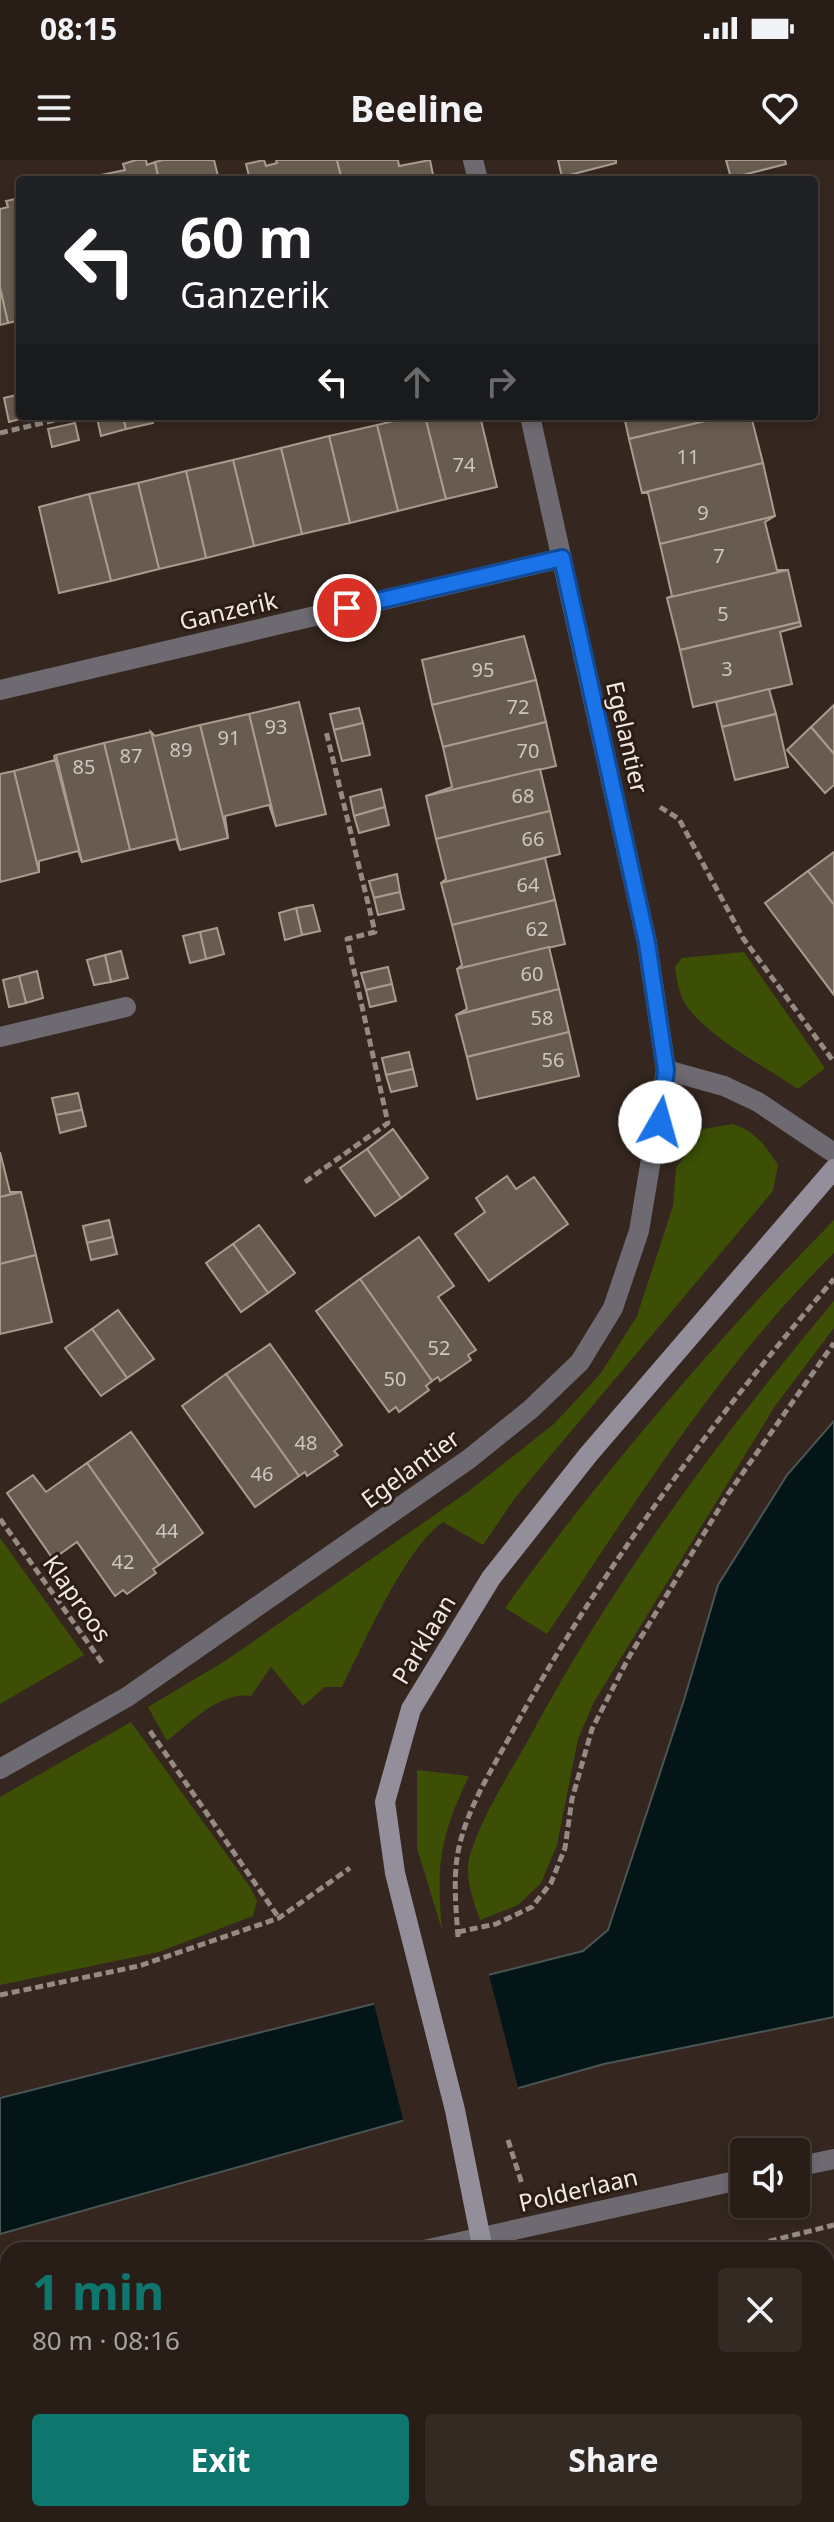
<!DOCTYPE html>
<html lang="en">
<head>
<meta charset="utf-8">
<style>
	:root { --surface:#281d17; --page:#342a24; --text:#f1f3f6; --muted:#a5a2a1; --line:#443b36; --accent:#0f766e }
	body { margin:0; font-family:"Noto Sans",sans-serif; background:var(--page); color:var(--text); height:100vh; display:flex; flex-direction:column; font-size:30px; white-space:nowrap }
	* { box-sizing:border-box; margin:0 }
	p { font-size:26px; color:var(--muted) }
	.icon { flex:none; width:44px; height:44px; fill:none; stroke:currentColor; stroke-width:2; stroke-linecap:round; stroke-linejoin:round }
	.map { position:relative; flex:1; overflow:hidden }
	.side { position:absolute; left:0px; top:2082px; width:834px; height:280px; display:flex; flex-direction:column; background:var(--surface); border-radius:24px 24px 0 0; box-shadow:0 4px 12px #0003,0 0 0 2px var(--line) }
	.side>* { flex:none }
	.top-card { position:absolute; left:16px; top:16px; width:802px; height:244px; border-radius:8px; box-shadow:0 4px 12px #0003,0 0 0 2px var(--line); background:#202124; color:#fff; overflow:hidden }
	.tools { position:absolute; left:730px; top:1978px; display:grid; gap:16px }
	.tools a { display:grid; place-items:center; width:80px; height:80px; border-radius:8px; background:var(--surface); box-shadow:0 4px 12px #0003,0 0 0 2px var(--line); font-size:40px }
	.pin { position:absolute; display:grid; place-items:center; width:68px; height:68px; color:#fff; margin:-34px; border:4px solid #fff; border-radius:50%; box-shadow:0 2px 8px #0007 }
	.me { position:absolute; width:88px; margin:-44px; rotate:7deg; stroke-linejoin:round; filter:drop-shadow(0 0 6px #0008) }
	.turn { display:flex; align-items:center; gap:28px; height:168px; padding:0 32px; font-size:36px }
	.turn .icon { width:104px; height:104px; stroke-width:2.5 }
	.turn b { display:block; font-size:56px; line-height:68px }
	.lanes { display:flex; align-items:center; height:76px; padding:0 32px; background:#0003; justify-content:center; gap:40px; direction:ltr }
	.lanes .off { opacity:.35 }
	.round { display:grid; place-items:center; flex:none; width:84px; height:84px; border-radius:8px; background:var(--page) }
	.overview { display:flex; align-items:center; justify-content:space-between; height:136px; padding:0 32px }
	h1 { font-size:48px; font-weight:700; line-height:60px; color:var(--accent) }
	.primary-button { display:flex; gap:16px; margin-top:auto; padding:16px 32px }
	.primary-button a { flex:1; height:92px; border-radius:8px; background:var(--accent); color:#fff; font-size:32px; font-weight:700; line-height:92px; text-align:center }
	.primary-button a+a { background:var(--page); color:var(--text) }
	.status { display:flex; justify-content:space-between; align-items:center; height:56px; padding:0 40px; background:var(--surface); direction:ltr }
	.status svg { height:22px; fill:currentColor }
	header { display:flex; justify-content:space-between; align-items:center; height:104px; padding:0 32px; background:var(--surface); font-size:36px; font-weight:700 }
	.map>svg:first-child { display:block }
</style>
</head>
<body>
<div class="status"><b>08:15</b><svg viewBox="0 0 49 12"><path d="M0 12V9h3v3zM5 12V6h3v6zM10 12V3h3v9zM15 12V0h3v12zM26 1h20v11H26zM47 4h2v5h-2z"/></svg></div>
<header><svg class="icon" aria-label="menu" viewBox="0 0 24 24"><path d="M4 6h16M4 12h16M4 18h16"/></svg>Beeline<svg class="icon" aria-label="heart" viewBox="0 0 24 24"><path d="M12 20l-8-8c-3-5 5-10 8-4 3-6 11-1 8 4z"/></svg></header>
<div class="map">
<svg width="834" height="2362" viewBox="0 0 834 2362">
	<rect width="100%" height="100%" fill="#35271f"/>
	<!-- green -->
	<g fill="#3c4f04">
		<path d="M744 792 825 908 798 929C763 905 715 882 688 848 679 837 677 820 675 807L682 798Z"/>
		<path d="M732 964C754 970 766 986 778 1005L773 1031 515 1338 483 1385 443 1362C405 1388 364 1484 342 1527H325L303 1546 271 1507 251 1536C220 1531 190 1563 167 1581L148 1547 225 1501 469 1331 555 1263 601 1213 637 1156 673 1046 676 1008 703 969Z"/>
		<path d="M834 1060V1093C721 1204 635 1343 547 1474L505 1448C604 1310 715 1181 834 1060Z"/>
		<path d="M834 1141V1168L775 1246 594 1542 578 1579 557 1685 541 1723 518 1745 480 1760C473 1741 464 1715 470 1695 483 1653 510 1613 531 1575 615 1419 720 1277 834 1141Z"/>
		<polygon points="0,1378 84,1495 0,1544"/>
		<polygon points="131,1562 250,1727 257,1741 253,1756 159,1792 0,1825 0,1637"/>
		<path d="M417 1610 469 1616C440 1677 436 1703 442 1770L417 1688Z"/>
	</g>
	<!-- water -->
	<polygon fill="#031516" stroke="#4b5554" stroke-width="2" points="834,1261 834,1857 604,1904 0,2074 0,1938 583,1791 608,1770 684,1540 718,1425 787,1315"/>
	<!-- pier -->
	<polygon fill="#35271f" points="488,1811 519,1931 404,1963 373,1840"/>
	<!-- building -->
	<g fill="#685b4f" stroke="#a99b8d" stroke-width="2">
		<polygon points="136,0 146,0 147,5 155,2 159,20 97,20 96,16 125,10 123,4"/>
		<polygon points="163,0 214,0 219,20 159,20 155,2"/>
		<polygon points="264,0 266,6 277,3 276,0 337,0 342,20 250,20 246,4"/>
		<polygon points="337,0 398,0 399,6 430,0 434,20 342,20"/>
		<polygon points="558,0 616,0 616,3 562,17"/>
		<polygon points="726,0 785,0 786,4 731,18"/>
		<polygon points="20,38 20,160 8,163 0,128 0,49 8,47 6,41"/>
		<polygon points="0,128 8,163 0,165"/>
		<polygon points="20,234 20,256 31,256 9,262 4,238"/>
		<polygon points="123,256 126,269 101,276 97,258"/>
		<polygon points="123,256 151,256 153,263 126,269"/>
		<polygon points="414,256 425,256 446,339 398,351 377,265"/>
		<polygon points="425,256 480,256 497,327 446,339"/>
		<polygon points="624,256 727,256 629,279"/>
		<polygon points="727,256 751,256 763,303 642,333 629,279"/>
		<polygon points="75,263 79,280 52,287 48,269"/>
		<polygon points="377,265 398,351 350,363 329,276"/>
		<polygon points="329,276 350,363 302,374 281,288"/>
		<polygon points="281,288 302,374 254,386 233,300"/>
		<polygon points="233,300 254,386 206,398 186,311"/>
		<polygon points="763,303 775,356 660,384 648,333 642,333"/>
		<polygon points="186,311 206,398 159,409 138,323"/>
		<polygon points="138,323 159,409 111,421 89,334"/>
		<polygon points="89,334 111,421 59,433 39,347"/>
		<polygon points="775,356 765,362 777,410 788,410 667,438 672,436 660,384"/>
		<polygon points="788,410 800,462 680,490 667,438"/>
		<polygon points="800,462 801,466 780,472 792,524 693,547 680,490"/>
		<polygon points="524,476 536,520 432,545 422,500"/>
		<polygon points="536,520 546,562 443,587 432,545"/>
		<polygon points="769,529 776,554 722,567 716,542"/>
		<polygon points="299,542 326,654 276,666 249,554"/>
		<polygon points="834,545 834,594 811,567"/>
		<polygon points="359,548 363,563 334,570 330,554"/>
		<polygon points="249,554 276,666 269,645 225,656 228,678 200,565"/>
		<polygon points="776,554 788,607 735,620 722,567"/>
		<polygon points="546,562 556,606 426,636 452,627 443,587"/>
		<polygon points="363,563 370,595 342,601 334,570"/>
		<polygon points="200,565 228,678 180,690 151,572 155,576"/>
		<polygon points="811,567 834,594 834,625 825,633 787,590"/>
		<polygon points="151,572 180,690 176,679 130,690 104,583"/>
		<polygon points="104,583 130,690 82,702 56,595"/>
		<polygon points="54,595 82,702 78,691 39,701 39,712 14,611 55,600"/>
		<polygon points="540,609 550,651 436,679 426,636"/>
		<polygon points="14,611 39,712 0,722 0,614"/>
		<polygon points="381,629 385,647 354,656 350,637"/>
		<polygon points="385,647 389,665 359,673 354,656"/>
		<polygon points="550,651 560,694 441,723 446,719 436,679"/>
		<polygon points="834,692 834,745 808,711"/>
		<polygon points="545,698 555,740 452,765 441,723"/>
		<polygon points="808,711 834,745 834,835 765,743"/>
		<polygon points="397,714 400,732 374,738 369,721"/>
		<polygon points="400,732 404,749 378,755 374,738"/>
		<polygon points="555,740 565,784 457,809 462,805 452,765"/>
		<polygon points="313,745 320,771 302,775 296,748"/>
		<polygon points="296,748 302,775 285,780 279,753"/>
		<polygon points="217,768 224,794 206,799 200,772"/>
		<polygon points="200,772 206,799 190,803 183,776"/>
		<polygon points="549,787 559,829 456,855 467,849 457,809"/>
		<polygon points="121,791 128,818 111,822 105,795"/>
		<polygon points="105,795 111,822 94,825 87,800"/>
		<polygon points="388,807 392,824 366,830 361,813"/>
		<polygon points="37,811 43,838 26,843 19,816"/>
		<polygon points="19,816 26,843 9,847 3,820"/>
		<polygon points="392,824 396,841 370,847 366,830"/>
		<polygon points="559,829 569,872 467,897 456,855"/>
		<polygon points="569,872 579,916 477,939 467,897"/>
		<polygon points="409,892 413,909 386,915 382,898"/>
		<polygon points="413,909 417,926 391,932 386,915"/>
		<polygon points="78,933 82,950 56,955 52,938"/>
		<polygon points="82,950 86,966 60,973 56,955"/>
		<polygon points="393,969 428,1018 401,1038 367,989"/>
		<polygon points="367,989 401,1038 375,1056 340,1008"/>
		<polygon points="0,992 10,1032 21,1032 0,1037"/>
		<polygon points="507,1016 516,1029 534,1017 568,1064 489,1121 455,1074 485,1052 476,1038"/>
		<polygon points="21,1032 36,1095 0,1104 0,1037"/>
		<polygon points="109,1060 113,1077 87,1083 83,1066"/>
		<polygon points="259,1065 295,1113 268,1133 233,1084"/>
		<polygon points="113,1077 117,1094 91,1100 87,1083"/>
		<polygon points="419,1077 454,1126 438,1137 476,1190 468,1195 471,1200 440,1221 438,1217 432,1221 360,1119"/>
		<polygon points="233,1084 268,1133 241,1152 206,1103"/>
		<polygon points="36,1095 52,1162 0,1174 0,1104"/>
		<polygon points="360,1119 432,1221 426,1226 429,1230 399,1252 396,1247 389,1252 316,1151"/>
		<polygon points="118,1150 154,1199 127,1218 92,1169"/>
		<polygon points="92,1169 127,1218 101,1236 65,1188"/>
		<polygon points="270,1184 342,1285 334,1291 338,1295 307,1316 305,1312 299,1316 226,1214"/>
		<polygon points="226,1214 299,1316 255,1347 182,1246"/>
		<polygon points="131,1272 203,1373 159,1405 87,1303"/>
		<polygon points="87,1303 159,1405 153,1409 156,1413 127,1434 123,1430 115,1436 77,1382 53,1399 7,1333 33,1315 46,1332"/>
		<polygon points="834,2102 834,2231 826,2233 826,2104"/>
		<polygon points="834,2287 834,2362 788,2362 786,2354 826,2354 826,2317 832,2316 826,2289"/>
		<polygon points="8,2298 8,2354 61,2354 63,2362 0,2362 0,2357 5,2356 0,2334 0,2300"/>
		<polygon points="61,2354 145,2354 147,2362 63,2362"/>
		<polygon points="231,2354 331,2354 333,2362 233,2362"/>
	</g>
	<g fill="none" stroke-linecap="round" stroke-linejoin="round">
		<!-- path -->
		<g stroke="#968a84" stroke-width="5" stroke-dasharray="8 4" stroke-linecap="butt">
			<polyline points="0,273 72,256"/>
			<polyline points="660,647 679,659 743,778 834,902"/>
			<polyline points="305,1022 388,963 347,779 375,772 326,571"/>
			<polyline points="0,1359 103,1504"/>
			<polyline points="150,1571 279,1758"/>
			<polyline points="458,1772 496,1764 532,1747 551,1723 565,1688 572,1639 592,1569 629,1497 728,1334 834,1183"/>
			<path d="M458 1777C456 1749 453 1719 458 1692 467 1646 495 1605 516 1565 604 1405 715 1257 834 1119"/>
			<polyline points="0,1835 139,1806 279,1758 350,1708"/>
			<polyline points="508,1980 522,2024"/>
			<polyline points="734,2090 834,2065"/>
			<polyline points="0,2264 8,2262"/>
			<polyline points="366,2354 368,2362"/>
			<polyline points="487,2354 489,2362"/>
			<polyline points="612,2354 614,2362"/>
			<polyline points="745,2354 747,2362"/>
		</g>
		<!-- lane -->
		<polyline stroke="#6d6a72" stroke-width="20" points="0,877 126,847"/>
		<!-- street -->
		<g stroke="#6d6a72" stroke-width="20">
			<polyline points="473,0 478,20"/>
			<polyline points="0,530 562,398"/>
			<polyline points="666,910 724,926 758,942 834,993"/>
			<polyline points="0,1609 127,1537 469,1299 531,1249 580,1202 613,1148 639,1071 666,910 647,783 530,256"/>
			<polyline points="796,2007 834,1999"/>
			<polyline points="424,2090 744,2019"/>
			<polyline points="0,2190 8,2188"/>
		</g>
		<!-- secondary -->
		<g stroke="#928f9a" stroke-width="20">
			<polyline points="483,2090 455,1950 395,1713 385,1642 411,1549 491,1418 588,1295 834,1009"/>
			<polyline points="548,2354 550,2362"/>
		</g>
	</g>
	<g fill="none" stroke-linecap="round" stroke-linejoin="round">
		<defs>
			<polyline id="route" points="347,448 562,398 647,783 666,910 660,962"/>
		</defs>
		<!-- route casing -->
		<use href="#route" stroke="#114b97" stroke-width="20"/>
		<!-- route -->
		<use href="#route" stroke="#1a73e8" stroke-width="14"/>
	</g>
	<g text-anchor="middle" dominant-baseline="central" stroke-width="6" stroke-linejoin="round" paint-order="stroke">
		<!-- number labels -->
		<g font-size="20" fill="#d0c6bf">
			<text x="688" y="296">11</text>
			<text x="464" y="304">74</text>
			<text x="703" y="352">9</text>
			<text x="719" y="395">7</text>
			<text x="723" y="453">5</text>
			<text x="727" y="508">3</text>
			<text x="483" y="509">95</text>
			<text x="518" y="546">72</text>
			<text x="276" y="566">93</text>
			<text x="229" y="577">91</text>
			<text x="181" y="589">89</text>
			<text x="528" y="590">70</text>
			<text x="131" y="595">87</text>
			<text x="84" y="606">85</text>
			<text x="523" y="635">68</text>
			<text x="533" y="678">66</text>
			<text x="528" y="724">64</text>
			<text x="537" y="768">62</text>
			<text x="532" y="813">60</text>
			<text x="542" y="857">58</text>
			<text x="553" y="899">56</text>
			<text x="439" y="1187">52</text>
			<text x="395" y="1218">50</text>
			<text x="306" y="1282">48</text>
			<text x="262" y="1313">46</text>
			<text x="167" y="1370">44</text>
			<text x="123" y="1401">42</text>
		</g>
		<!-- street labels -->
		<g font-size="24" fill="#f2e9e4" stroke="#2b1d16">
			<text transform="translate(228 450) rotate(-13)">Ganzerik</text>
			<text transform="translate(628 577) rotate(77)">Egelantier</text>
			<text transform="translate(410 1308) rotate(-36)">Egelantier</text>
			<text transform="translate(78 1438) rotate(55)">Klaproos</text>
			<text transform="translate(423 1479) rotate(-59)">Parklaan</text>
			<text transform="translate(578 2029) rotate(-13)">Polderlaan</text>
		</g>
	</g>
</svg>
<div class="tools">
<a><svg class="icon" aria-label="sound" viewBox="0 0 24 24"><path d="M4 9h4l5-4v14l-5-4H4zM17 9q2 3 0 6"/></svg></a>
</div>
<div class="pin" style="left:347px;top:448px;background:#d93025"><svg class="icon" aria-label="arrive" viewBox="0 0 24 24"><path d="M6 21V4h12l-3 4 3 4H6"/></svg></div>
<svg class="me" style="left:660px;top:962px" viewBox="-20 -20 40 40"><circle r="19" fill="#fff"/><path d="M0-13L10 11 0 6-10 11z" fill="#1a73e8"/></svg>
<div class="top-card">
<div class="turn"><svg class="icon" aria-label="left" viewBox="0 0 24 24"><path d="M17 20v-9H6M10 6l-5 5 5 5"/></svg><div><b>60 m</b>Ganzerik</div></div>
<div class="lanes"><svg class="icon" aria-label="left" viewBox="0 0 24 24"><path d="M17 20v-9H6M10 6l-5 5 5 5"/></svg><svg class="icon off" aria-label="ahead" viewBox="0 0 24 24"><path d="M12 20V5M6 11l6-6 6 6"/></svg><svg class="icon off" aria-label="right" viewBox="0 0 24 24"><path d="M7 20v-9h11M14 6l5 5-5 5"/></svg></div>
</div>
<section class="side">
<div class="overview"><div><h1>1 min</h1><p>80 m · 08:16</p></div><a class="round"><svg class="icon" aria-label="close" viewBox="0 0 24 24"><path d="M6 6l12 12M18 6L6 18"/></svg></a></div>
<div class="primary-button"><a>Exit</a><a>Share</a></div>
</section>
</div>
</body>
</html>
